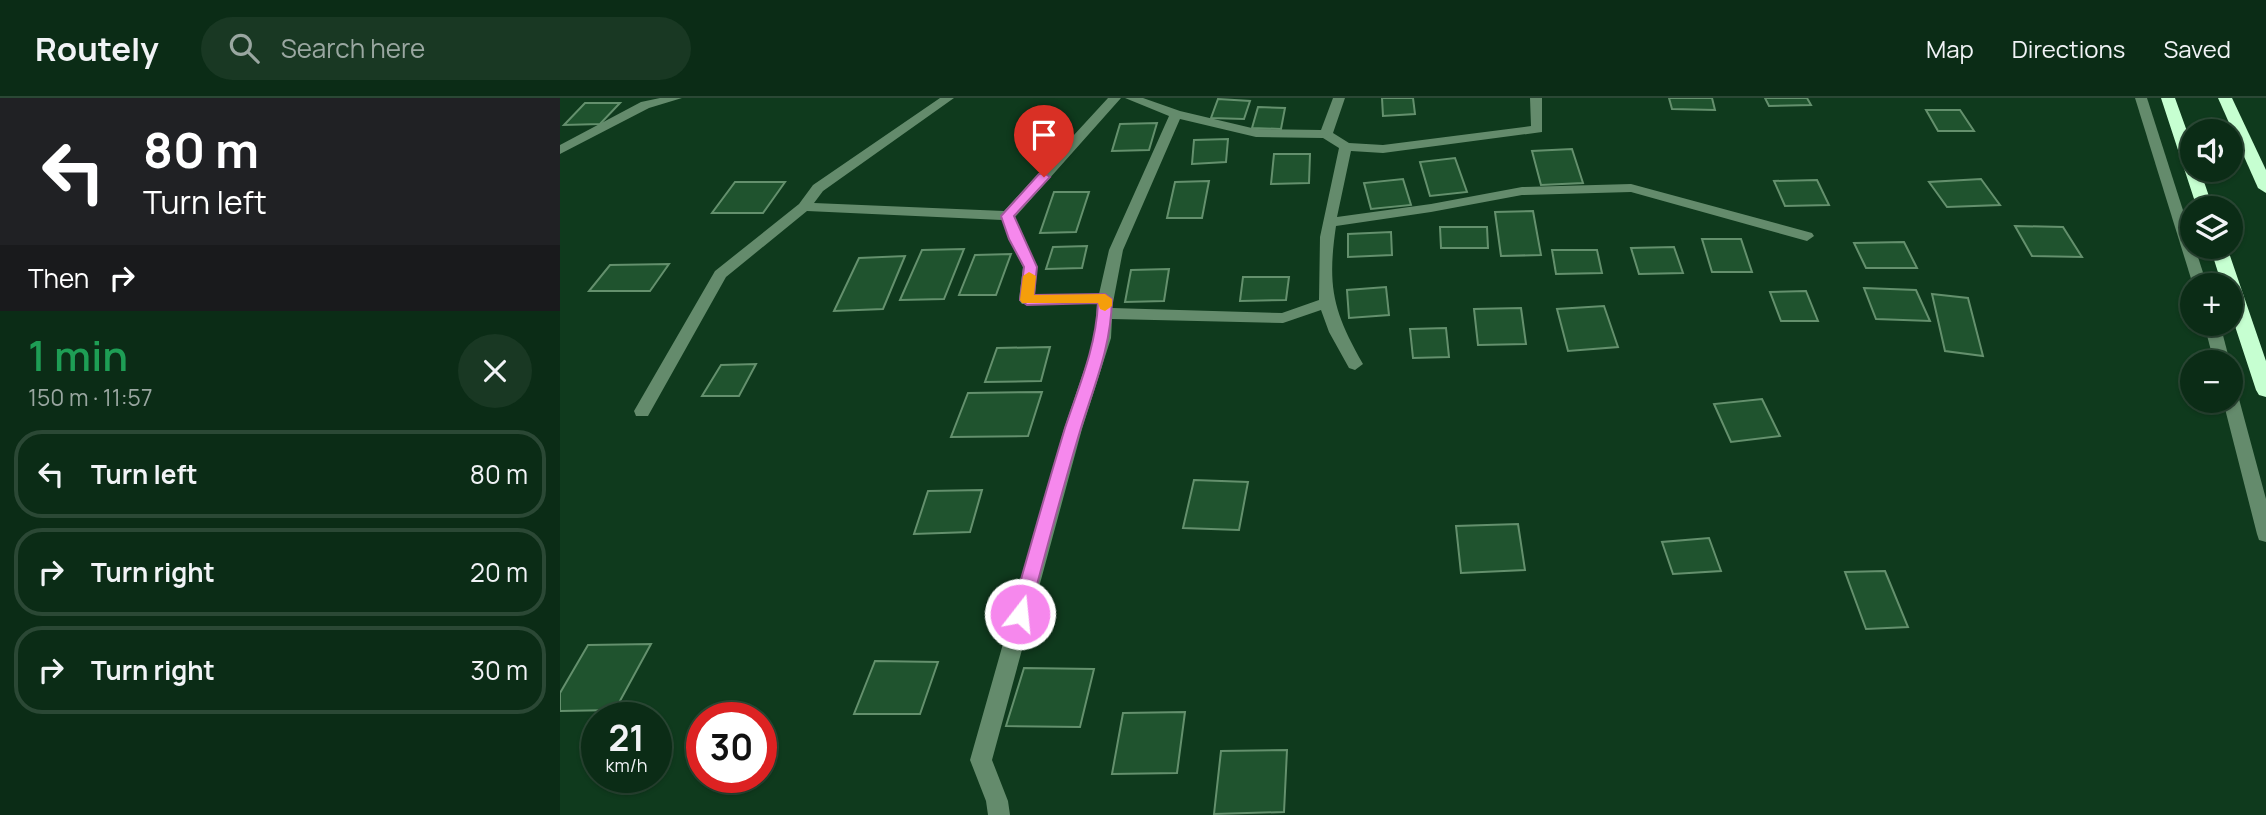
<!DOCTYPE html>
<html lang="en">
<head>
<meta charset="utf-8">
<style>
	:root { --surface:#0b2c16; --page:#193823; --text:#f1f3f6; --muted:#9aa7a1; --line:#2b4835 }
	body { margin:0; font-family:Manrope,sans-serif; background:var(--page); color:var(--text); height:100vh; display:flex; flex-direction:column; font-size:26px; white-space:nowrap }
	* { box-sizing:border-box; margin:0 }
	p { font-size:23px; color:var(--muted) }
	.icon { flex:none; width:38px; height:38px; fill:none; stroke:currentColor; stroke-width:2; stroke-linecap:round; stroke-linejoin:round }
	.map { position:relative; flex:1; overflow:hidden }
	.sheet { display:flex; flex-direction:column; background:var(--surface); width:560px }
	.sheet>* { flex:none }
	.top-card { background:#202124; color:#fff; overflow:hidden }
	.tools { position:absolute; left:1620px; top:21px; display:grid; gap:14px }
	.tools a { display:grid; place-items:center; width:63px; height:63px; border-radius:50%; background:var(--surface); box-shadow:0 2px 5px #0004,0 0 0 2px var(--line); font-size:35px }
	.speed { position:absolute; left:21px; top:604px; display:flex; gap:14px; font-size:35px; font-weight:700; text-align:center }
	.speed>* { display:grid; place-content:center; width:91px; height:91px; border-radius:50%; background:var(--surface); box-shadow:0 2px 5px #0004,0 0 0 2px var(--line); line-height:1 }
	.speed small { font-size:18px; font-weight:400 }
	.speed .limit { border:10px solid #d22; background:#fff; color:#111 }
	.pin { position:absolute; display:grid; place-items:center; width:60px; height:60px; color:#fff; margin:-72px -30px; border-radius:50% 50% 50% 0; rotate:-45deg; box-shadow:0 0 7px #0007 }
	.pin .icon { rotate:45deg }
	.me { position:absolute; width:77px; margin:-38px; rotate:16deg; stroke-linejoin:round; filter:drop-shadow(0 0 5px #0008) }
	.turn { display:flex; align-items:center; gap:24px; height:147px; padding:0 28px; font-size:32px }
	.turn .icon { width:91px; height:91px; stroke-width:2.5 }
	.turn b { display:block; font-size:49px; line-height:60px }
	.then { display:flex; align-items:center; height:66px; padding:0 28px; background:#0003; gap:14px; font-size:26px }
	.round { display:grid; place-items:center; flex:none; width:74px; height:74px; border-radius:37px; background:var(--page) }
	.summary { display:flex; align-items:center; justify-content:space-between; height:119px; padding:0 28px }
	h1 { font-size:42px; font-weight:600; line-height:52px; color:#1e9e55 }
	ul { padding:0; list-style:none }
	li { display:flex; align-items:center; gap:21px; height:88px; margin:0 14px 10px; padding:0 14px; border:4px solid var(--line); border-radius:28px }
	li div { flex:1 }
	li b { display:block; font-size:26px }
	li em { font-style:normal }
	header { display:flex; align-items:center; gap:42px; box-sizing:border-box; height:98px; padding:0 35px; background:var(--surface); border-bottom:2px solid var(--line) }
	header strong { font-size:33px }
	nav { display:flex; gap:38px; margin-inline-start:auto; font-size:24px }
	.search { width:490px; height:63px; background:var(--page); display:flex; align-items:center; gap:18px; box-sizing:border-box; padding:0 24px; border-radius:38px; color:var(--muted); font-size:26px }
	main { display:flex; flex:1; min-height:0 }
	.map>svg:first-child { display:block }
</style>
</head>
<body>
<header>
<strong>Routely</strong>
<div class="search"><svg class="icon" aria-label="search" viewBox="0 0 24 24"><circle cx="10" cy="10" r="6"/><path d="M15 15l6 6"/></svg>Search here</div>
<nav><a>Map</a><a>Directions</a><a>Saved</a></nav>
</header>
<main>
<section class="sheet">
<div class="top-card">
<div class="turn"><svg class="icon" aria-label="left" viewBox="0 0 24 24"><path d="M17 20v-9H6M10 6l-5 5 5 5"/></svg><div><b>80 m</b>Turn left</div></div>
<div class="then">Then<svg class="icon" aria-label="right" viewBox="0 0 24 24"><path d="M7 20v-9h11M14 6l5 5-5 5"/></svg></div>
</div>
<div class="summary"><div><h1>1 min</h1><p>150 m · 11:57</p></div><a class="round"><svg class="icon" aria-label="close" viewBox="0 0 24 24"><path d="M6 6l12 12M18 6L6 18"/></svg></a></div>
<ul>
<li><svg class="icon" aria-label="left" viewBox="0 0 24 24"><path d="M17 20v-9H6M10 6l-5 5 5 5"/></svg><div><b>Turn left</b></div><em>80 m</em></li>
<li><svg class="icon" aria-label="right" viewBox="0 0 24 24"><path d="M7 20v-9h11M14 6l5 5-5 5"/></svg><div><b>Turn right</b></div><em>20 m</em></li>
<li><svg class="icon" aria-label="right" viewBox="0 0 24 24"><path d="M7 20v-9h11M14 6l5 5-5 5"/></svg><div><b>Turn right</b></div><em>30 m</em></li>
</ul>
</section>
<div class="map">
<svg width="1706" height="717" viewBox="0 0 1706 717">
	<rect width="100%" height="100%" fill="#0f3a1d"/>
	<!-- building -->
	<g fill="#1f532e" stroke="#64906d" stroke-width="2">
		<polygon points="822,0 853,0 855,16 823,18"/>
		<polygon points="1109,0 1152,0 1155,12 1112,11"/>
		<polygon points="1205,0 1247,0 1251,7 1209,8"/>
		<polygon points="658,1 690,3 684,21 651,20"/>
		<polygon points="25,5 60,5 40,26 4,27"/>
		<polygon points="698,9 725,10 721,31 692,30"/>
		<polygon points="1366,12 1400,12 1414,33 1378,33"/>
		<polygon points="597,25 589,52 552,53 560,26"/>
		<polygon points="668,41 666,64 632,66 634,42"/>
		<polygon points="1012,51 1023,85 981,87 972,53"/>
		<polygon points="714,56 750,56 749,85 711,86"/>
		<polygon points="895,60 907,94 870,98 860,64"/>
		<polygon points="843,81 851,107 811,111 804,85"/>
		<polygon points="1421,81 1440,107 1387,109 1369,84"/>
		<polygon points="1257,82 1269,107 1225,108 1214,83"/>
		<polygon points="649,83 642,120 607,120 615,84"/>
		<polygon points="175,84 225,84 203,115 152,115"/>
		<polygon points="494,94 529,94 516,134 480,135"/>
		<polygon points="973,113 981,157 941,158 935,114"/>
		<polygon points="1455,128 1503,129 1522,159 1472,158"/>
		<polygon points="880,129 927,129 928,150 881,150"/>
		<polygon points="831,134 832,157 788,159 788,136"/>
		<polygon points="1142,141 1181,141 1192,174 1152,174"/>
		<polygon points="1344,144 1357,170 1306,170 1294,145"/>
		<polygon points="527,148 522,170 486,171 493,149"/>
		<polygon points="1114,149 1123,175 1079,176 1071,150"/>
		<polygon points="404,151 384,201 340,202 362,152"/>
		<polygon points="992,152 1037,152 1042,175 996,176"/>
		<polygon points="451,156 436,197 399,197 415,157"/>
		<polygon points="345,158 323,211 274,213 299,160"/>
		<polygon points="109,166 90,193 29,193 50,167"/>
		<polygon points="609,171 604,203 565,204 571,172"/>
		<polygon points="683,179 729,179 726,202 680,203"/>
		<polygon points="826,189 829,217 789,220 787,192"/>
		<polygon points="1304,190 1356,192 1370,223 1316,221"/>
		<polygon points="1246,193 1258,223 1221,223 1210,194"/>
		<polygon points="1372,196 1408,200 1423,258 1385,253"/>
		<polygon points="1044,208 1058,249 1008,253 997,211"/>
		<polygon points="961,210 966,246 918,247 914,211"/>
		<polygon points="886,230 889,259 853,260 850,231"/>
		<polygon points="490,249 481,283 425,284 437,250"/>
		<polygon points="196,266 179,298 142,298 161,267"/>
		<polygon points="482,294 468,338 391,339 408,295"/>
		<polygon points="1202,301 1220,338 1171,344 1154,306"/>
		<polygon points="634,382 688,384 679,432 623,430"/>
		<polygon points="422,392 410,434 354,436 368,393"/>
		<polygon points="958,426 965,472 901,475 896,428"/>
		<polygon points="1149,440 1161,473 1113,476 1102,444"/>
		<polygon points="1325,473 1348,529 1306,531 1285,474"/>
		<polygon points="91,546 55,612 0,613 0,595 28,547"/>
		<polygon points="315,563 378,564 360,616 294,616"/>
		<polygon points="464,570 534,571 520,629 446,628"/>
		<polygon points="625,614 617,675 552,676 563,615"/>
		<polygon points="727,652 724,714 654,716 661,653"/>
	</g>
	<g fill="none" stroke-linecap="round" stroke-linejoin="round">
		<!-- minor -->
		<g fill="#648b6c" fill-rule="evenodd">
			<polygon points="100,0 122,0 89,10 0,56 0,47 81,4"/>
			<path d="M380 0H394L263 93 254 105 444 113 548 0H561L455 119 477 169 475 197 539 196 549 152 609 18 565 0H583L620 13 696 31 761 32 773 0H785L773 35 789 45 823 47 971 28 970 0H982V34L823 55 791 53 777 119 871 106 962 89 1071 86 1252 135 1254 138 1247 143 1071 94 962 97 871 114 776 128C767 189 773 213 803 266L795 272 789 270 769 234 761 212 723 225 552 221 551 240 522 331 432 662 448 703 450 717H428L426 703 410 662 504 331 535 240 537 206H462L459 202 463 169 442 122 247 113 166 179 88 318H76L74 313 155 173 239 106 253 87ZM620 21 696 39 763 40 779 50 760 139 759 202 722 215 552 210 563 152Z"/>
			<polygon points="1575,0 1587,0 1647,187 1633,187"/>
			<polygon points="1644,226 1660,226 1670,264 1654,264"/>
			<polygon points="1671,295 1679,301 1706,401 1706,444 1699,442 1697,436 1663,303 1671,303"/>
		</g>
		<!-- highway -->
		<g fill="#c6ffd1" fill-rule="evenodd">
			<polygon points="1601,0 1615,0 1633,50 1633,72 1640,72 1653,110 1637,110"/>
			<polygon points="1658,0 1672,0 1706,72 1706,95 1698,90"/>
			<polygon points="1650,149 1667,149 1706,263 1706,299 1699,297 1696,292 1671,216 1671,187 1662,187"/>
		</g>
	</g>
	<!-- route -->
	<path fill="#f688ed" stroke="#a0589a" stroke-width="2" d="M484 75 490 79 454 118 477 169 474 197 545 196 552 201C551 249 535 285 521 330 502 392 486 454 469 516L467 522 460 524 454 522 451 516C469 454 486 392 505 330 519 288 536 249 538 205L467 207 460 202 464 169 449 141 441 118 479 76Z"/>
	<!-- slow -->
	<polygon fill="#f59e0b" points="469,174 476,178 474,197 545,196 552,201 552,208 545,213 540,211 538,205 462,205 460,202 463,178"/>
</svg>
<div class="tools">
<a><svg class="icon" aria-label="sound" viewBox="0 0 24 24"><path d="M4 9h4l5-4v14l-5-4H4zM17 9q2 3 0 6"/></svg></a>
<a><svg class="icon" aria-label="layers" viewBox="0 0 24 24"><path d="M12 4l9 5-9 5-9-5zM3 14l9 5 9-5"/></svg></a>
<a>+</a>
<a>−</a>
</div>
<div class="speed"><div>21<small>km/h</small></div><div class="limit">30</div></div>
<div class="pin" style="left:484px;top:79px;background:#d93025"><svg class="icon" aria-label="arrive" viewBox="0 0 24 24"><path d="M6 21V4h12l-3 4 3 4H6"/></svg></div>
<svg class="me" style="left:460px;top:516px" viewBox="-20 -20 40 40"><circle r="17" fill="#f688ed" stroke="#fff" stroke-width="3"/><path d="M0-11L8 9 0 5-8 9z" fill="#fff"/></svg>
</div>
</main>
</body>
</html>
